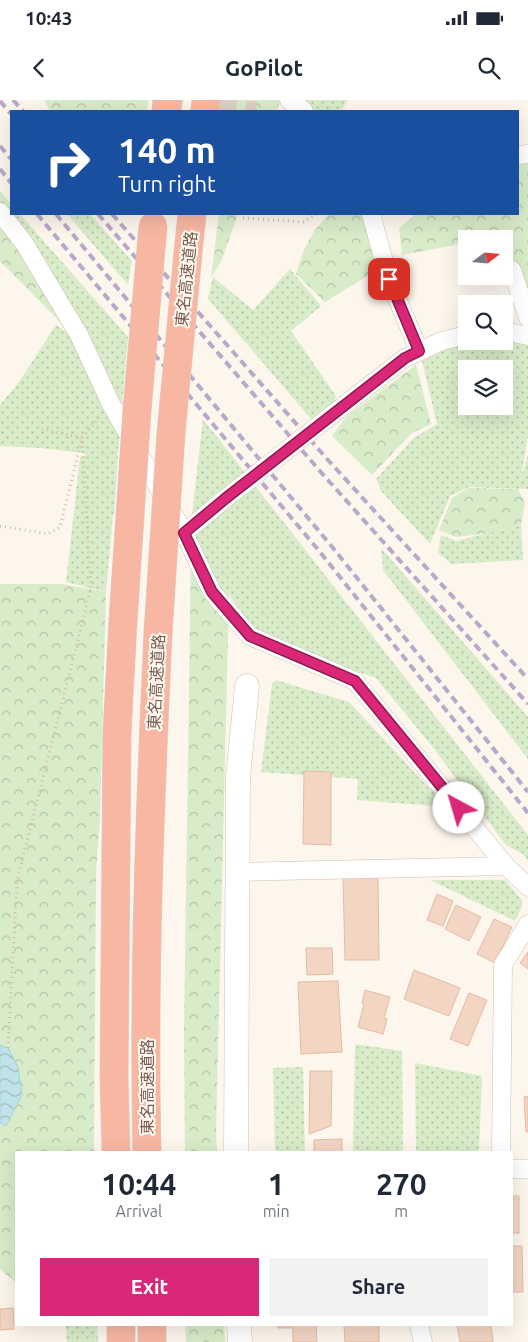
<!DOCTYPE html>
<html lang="en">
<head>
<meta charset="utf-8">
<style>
	:root { --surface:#fff; --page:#f2f2f3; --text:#1f2937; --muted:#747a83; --accent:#db2777 }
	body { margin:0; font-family:Ubuntu,"Noto Sans JP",sans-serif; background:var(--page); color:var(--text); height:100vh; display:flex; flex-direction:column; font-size:19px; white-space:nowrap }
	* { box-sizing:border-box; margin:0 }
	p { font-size:16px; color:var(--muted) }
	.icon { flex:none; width:28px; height:28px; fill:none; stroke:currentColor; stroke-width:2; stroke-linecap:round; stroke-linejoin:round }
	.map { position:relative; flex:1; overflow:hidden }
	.details { position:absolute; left:15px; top:1051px; width:498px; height:175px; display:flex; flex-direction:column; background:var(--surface); border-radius:0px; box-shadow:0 5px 20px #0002 }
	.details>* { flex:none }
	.banner { position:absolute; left:10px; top:10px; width:509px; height:105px; border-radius:0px; box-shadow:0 5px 20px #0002; background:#1a4fa0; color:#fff; overflow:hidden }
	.needle { width:32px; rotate:74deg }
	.fabs { position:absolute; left:458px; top:130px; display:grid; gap:10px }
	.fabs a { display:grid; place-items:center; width:55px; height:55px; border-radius:0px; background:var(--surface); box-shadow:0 5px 20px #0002; font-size:25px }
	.pin { position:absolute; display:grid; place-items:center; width:42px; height:42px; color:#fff; margin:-21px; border-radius:10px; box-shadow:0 2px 8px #0006 }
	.me { position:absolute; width:55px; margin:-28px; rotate:321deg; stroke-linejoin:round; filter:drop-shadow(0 0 4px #0008) }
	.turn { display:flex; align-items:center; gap:18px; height:105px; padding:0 25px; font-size:22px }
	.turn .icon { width:65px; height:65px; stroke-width:2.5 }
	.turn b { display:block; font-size:35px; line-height:42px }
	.eta { display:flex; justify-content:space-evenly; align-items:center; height:85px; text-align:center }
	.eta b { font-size:30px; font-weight:700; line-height:35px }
	.action { display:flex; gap:10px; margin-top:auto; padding:10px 25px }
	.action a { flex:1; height:58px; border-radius:0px; background:var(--accent); color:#fff; font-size:20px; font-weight:700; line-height:58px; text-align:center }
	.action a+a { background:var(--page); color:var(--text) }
	.status { display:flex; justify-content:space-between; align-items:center; height:35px; padding:0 25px; background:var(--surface); direction:ltr }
	.status svg { height:14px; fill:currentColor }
	header { display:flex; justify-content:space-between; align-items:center; height:65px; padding:0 25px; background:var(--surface); font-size:22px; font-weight:700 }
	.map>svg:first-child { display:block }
</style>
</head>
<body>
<div class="status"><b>10:43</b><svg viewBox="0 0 49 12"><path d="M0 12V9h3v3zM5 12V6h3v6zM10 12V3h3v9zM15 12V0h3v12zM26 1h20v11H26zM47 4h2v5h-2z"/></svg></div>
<header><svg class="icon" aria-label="back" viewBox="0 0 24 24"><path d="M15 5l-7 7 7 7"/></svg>GoPilot<svg class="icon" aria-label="search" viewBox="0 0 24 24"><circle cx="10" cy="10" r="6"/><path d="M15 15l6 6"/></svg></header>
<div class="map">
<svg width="528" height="1242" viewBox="0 0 528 1242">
	<defs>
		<pattern id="grass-dots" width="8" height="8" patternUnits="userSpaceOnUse" patternTransform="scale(1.25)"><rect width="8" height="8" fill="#d8ecc9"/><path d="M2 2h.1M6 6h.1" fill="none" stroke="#b4c2a5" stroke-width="1.8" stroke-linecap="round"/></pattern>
		<pattern id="forest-crowns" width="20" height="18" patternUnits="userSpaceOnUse" patternTransform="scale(1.25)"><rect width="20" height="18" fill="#d8ecc9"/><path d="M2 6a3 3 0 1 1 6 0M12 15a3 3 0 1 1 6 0" fill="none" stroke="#b4c2a5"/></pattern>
		<pattern id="water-waves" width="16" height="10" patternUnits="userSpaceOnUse" patternTransform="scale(1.25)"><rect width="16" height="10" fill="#bfe3e8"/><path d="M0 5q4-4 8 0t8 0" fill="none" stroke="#a0bbbe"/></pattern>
	</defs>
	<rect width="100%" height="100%" fill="#fdf6ec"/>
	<!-- grass -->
	<g fill="url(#grass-dots)" fill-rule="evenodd">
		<polygon points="290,0 348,0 341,11 304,11"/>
		<polygon points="0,91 11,104 11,114 20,114 128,237 118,352 114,418 113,415 106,492 66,482 80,357 86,355 84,353 40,348 0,346 0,305 19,282 56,225 66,232 49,197 0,127"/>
		<polygon points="67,114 90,114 132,161 128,185"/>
		<polygon points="290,169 321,206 291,231 336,296 334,304 312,320 208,199 213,177 253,210"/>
		<path d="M504 232 528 241V335L521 378 528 355V389L469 387 450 396 430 444 381 391 376 379 414 338 437 324 422 261 456 240 504 241ZM466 269H504V306H466Z"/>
		<polygon points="203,319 528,735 528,761 523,754 506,745 431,645 376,578 260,537 229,495 191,448 193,406"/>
		<polygon points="521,425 523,460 451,464 438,452 441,435 456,441"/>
		<polygon points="381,448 528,617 528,659 383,470"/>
		<polygon points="276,580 349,602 447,707 357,700 358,679 261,672 272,584"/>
		<polygon points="430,780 505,780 522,800 522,807 515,821"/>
		<polygon points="355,944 402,951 403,1052 353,1052"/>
		<polygon points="415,963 482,976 479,1051 416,1052"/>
		<polygon points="303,967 305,1051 275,1052 273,968"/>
		<polygon points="66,1225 97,1225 98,1242 67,1242"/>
	</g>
	<!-- forest -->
	<g fill="url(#forest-crowns)">
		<polygon points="44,0 149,0 147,11 50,11"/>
		<polygon points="234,0 281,0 276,11 232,11"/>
		<polygon points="518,56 528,56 528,221 517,169 504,154 504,139 466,139 466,143 402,155 399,128 416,114 518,114"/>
		<polygon points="219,114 238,114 221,162 211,177"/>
		<path d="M329 114H368L382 167 325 202 296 174C304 147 309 135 329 114Z"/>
		<polygon points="0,122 54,205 63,225 0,161"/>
		<polygon points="416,265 431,324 412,333 372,375 332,336 347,316"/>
		<polygon points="468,388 518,389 525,402 521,425 490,433 456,437 439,430 452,398"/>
		<polygon points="191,448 229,495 216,1031 217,1052 185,1052 184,933"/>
		<polygon points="0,484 63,484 106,492 100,719 96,773 94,1052 16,1052 16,1183 0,1169 0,1023 6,1026 0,951"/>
		<polygon points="185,1225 224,1225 225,1242 186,1242"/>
	</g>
	<!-- water -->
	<polygon fill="url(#water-waves)" stroke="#a5d3da" points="0,945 8,948 18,967 22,995 6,1026 0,1023"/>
	<!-- building -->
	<g fill="#f3d5c3" stroke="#e6bba3">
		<polygon points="304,671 331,672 331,745 303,744"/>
		<polygon points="378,777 379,860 345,860 343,778"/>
		<polygon points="437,794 453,801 443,826 427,820"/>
		<polygon points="456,805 481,817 469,841 445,829"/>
		<polygon points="494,819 512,827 495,863 477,854"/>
		<polygon points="306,848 332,848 333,874 307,875"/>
		<polygon points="528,852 528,869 520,863"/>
		<polygon points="414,870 460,888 449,916 404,899"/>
		<polygon points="338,881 342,952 301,954 298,882"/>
		<polygon points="365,890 390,897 384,918 387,919 383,934 358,927 364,904 362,903"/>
		<polygon points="469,893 487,900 468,946 450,939"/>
		<polygon points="310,971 332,971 331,1026 309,1034"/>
		<polygon points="528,996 528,1032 526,1032 524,997"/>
		<polygon points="342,1039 342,1052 314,1052 314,1040"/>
		<rect x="511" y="1096" width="8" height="37"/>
		<polygon points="511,1146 522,1146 523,1192 511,1192"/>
		<polygon points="13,1208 14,1229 0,1230 0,1209"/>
		<polygon points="278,1225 316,1225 317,1242 293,1242 293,1228 278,1228"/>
		<polygon points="344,1225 379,1225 379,1242 345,1242"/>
		<polygon points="457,1225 491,1225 493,1242 460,1242"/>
	</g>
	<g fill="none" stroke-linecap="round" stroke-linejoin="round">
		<!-- street-tunnel -->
		<polyline stroke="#dcd0c4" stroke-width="18" stroke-dasharray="18 9" stroke-linecap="butt" points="165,0 256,11"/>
		<defs>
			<g id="street">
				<polyline points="289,0 304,11"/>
				<polyline points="518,55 528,54"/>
				<polyline points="0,112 24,143 79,235 111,304 184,433 212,492 250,536 355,581 506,766 528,787"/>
				<polyline points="371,114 389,179 419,251"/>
				<polyline points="512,170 528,218"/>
				<polyline points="504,231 528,236"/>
				<polyline points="333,314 405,258 442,241 466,235"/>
				<polyline points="184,433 226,398"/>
				<polyline points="237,772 506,766"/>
				<polyline points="501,1052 503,865 528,824"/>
				<polyline points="511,1069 528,1069"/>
				<polyline points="419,1225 423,1242"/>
			</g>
			<g id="secondary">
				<polyline points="236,1052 238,677 247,586"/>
				<polyline points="239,1225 240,1242"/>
			</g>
			<g id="highway">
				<polyline points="166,11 167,0"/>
				<polyline points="205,11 206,0"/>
				<polyline points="188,153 192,114"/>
				<polyline points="116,1052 114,977 117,633 123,521"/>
				<path d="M147 1052C143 880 150 706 158 533"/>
				<polyline points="121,1225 121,1242"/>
				<polyline points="152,1225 152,1242"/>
			</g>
		</defs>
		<!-- street casing -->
		<use href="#street" stroke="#d1beb0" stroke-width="19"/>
		<!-- secondary casing -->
		<use href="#secondary" stroke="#d6c0b0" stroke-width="25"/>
		<!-- highway casing -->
		<use href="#highway" stroke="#dad1cd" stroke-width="29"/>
		<!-- path -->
		<g stroke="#d9b8a5" stroke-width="3" stroke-dasharray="1 4" stroke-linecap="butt">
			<polyline points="243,118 303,122 317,114"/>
			<polyline points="0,426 48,434 60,427 82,338 99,318"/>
			<polyline points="8,948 17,781 91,488 82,338 42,329"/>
		</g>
		<!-- street -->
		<use href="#street" stroke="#fff" stroke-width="18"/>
		<!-- secondary -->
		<use href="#secondary" stroke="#fff" stroke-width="24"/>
		<!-- highway -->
		<use href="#highway" stroke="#f7b7a3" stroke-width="28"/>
		<!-- rail -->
		<g stroke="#b9a8c9" stroke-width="4" stroke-dasharray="8 5" stroke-linecap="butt">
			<polyline points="13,0 23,11"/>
			<polyline points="0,1 11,14"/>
			<polyline points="0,46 11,59"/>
			<polyline points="0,69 11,83"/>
			<polyline points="37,114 320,452 528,713"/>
			<polyline points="56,114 333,448 528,692"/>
			<polyline points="98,114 319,370 528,604"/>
			<polyline points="112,114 328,360 528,579"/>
		</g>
		<defs>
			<polyline id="street-bridge" points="226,398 333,314"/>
			<g id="highway-bridge">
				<polyline points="123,521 137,310 153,126"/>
				<polyline points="158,533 171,333 188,153"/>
			</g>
		</defs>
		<!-- street-bridge casing -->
		<use href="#street-bridge" stroke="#d1beb0" stroke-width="19" stroke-linecap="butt"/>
		<!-- highway-bridge casing -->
		<use href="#highway-bridge" stroke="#dad1cd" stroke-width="29" stroke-linecap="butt"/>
		<!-- street-bridge -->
		<use href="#street-bridge" stroke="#fff" stroke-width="18"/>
		<!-- highway-bridge -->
		<use href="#highway-bridge" stroke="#f7b7a3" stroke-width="28"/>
	</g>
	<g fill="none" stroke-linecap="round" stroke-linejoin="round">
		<defs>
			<polyline id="route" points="389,179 419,251 405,258 226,398 184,433 212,492 250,536 355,581 459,708"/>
		</defs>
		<!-- route casing -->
		<use href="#route" stroke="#8e194d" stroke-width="12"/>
		<!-- route -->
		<use href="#route" stroke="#db2777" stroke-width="9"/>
	</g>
	<g text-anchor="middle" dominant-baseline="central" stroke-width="4" stroke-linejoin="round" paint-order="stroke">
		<!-- street labels -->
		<g font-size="16" fill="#7a5c4d" stroke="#fffaf3">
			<text transform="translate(186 179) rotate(-84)">東名高速道路</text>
			<text transform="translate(156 582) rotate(-87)">東名高速道路</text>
			<text transform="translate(147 987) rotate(-90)">東名高速道路</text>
		</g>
	</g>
</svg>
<div class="fabs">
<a><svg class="needle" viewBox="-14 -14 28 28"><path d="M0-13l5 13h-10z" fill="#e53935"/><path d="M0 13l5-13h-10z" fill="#747a83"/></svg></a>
<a><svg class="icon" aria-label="search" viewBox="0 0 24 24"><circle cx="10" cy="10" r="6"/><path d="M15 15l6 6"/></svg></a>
<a><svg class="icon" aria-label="layers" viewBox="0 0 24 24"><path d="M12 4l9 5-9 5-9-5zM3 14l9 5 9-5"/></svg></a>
</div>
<div class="pin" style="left:389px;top:179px;background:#d93025"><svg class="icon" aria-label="arrive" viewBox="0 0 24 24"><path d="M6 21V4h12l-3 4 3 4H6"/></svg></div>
<svg class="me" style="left:459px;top:708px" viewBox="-20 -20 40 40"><circle r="19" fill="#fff"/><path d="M0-13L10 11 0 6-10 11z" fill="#db2777"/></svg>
<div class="banner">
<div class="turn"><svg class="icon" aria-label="right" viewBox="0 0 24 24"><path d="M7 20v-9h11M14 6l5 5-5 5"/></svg><div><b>140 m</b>Turn right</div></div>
</div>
<section class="details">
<div class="eta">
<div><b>10:44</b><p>Arrival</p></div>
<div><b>1</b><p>min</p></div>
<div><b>270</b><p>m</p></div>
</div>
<div class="action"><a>Exit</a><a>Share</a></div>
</section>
</div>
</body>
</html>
